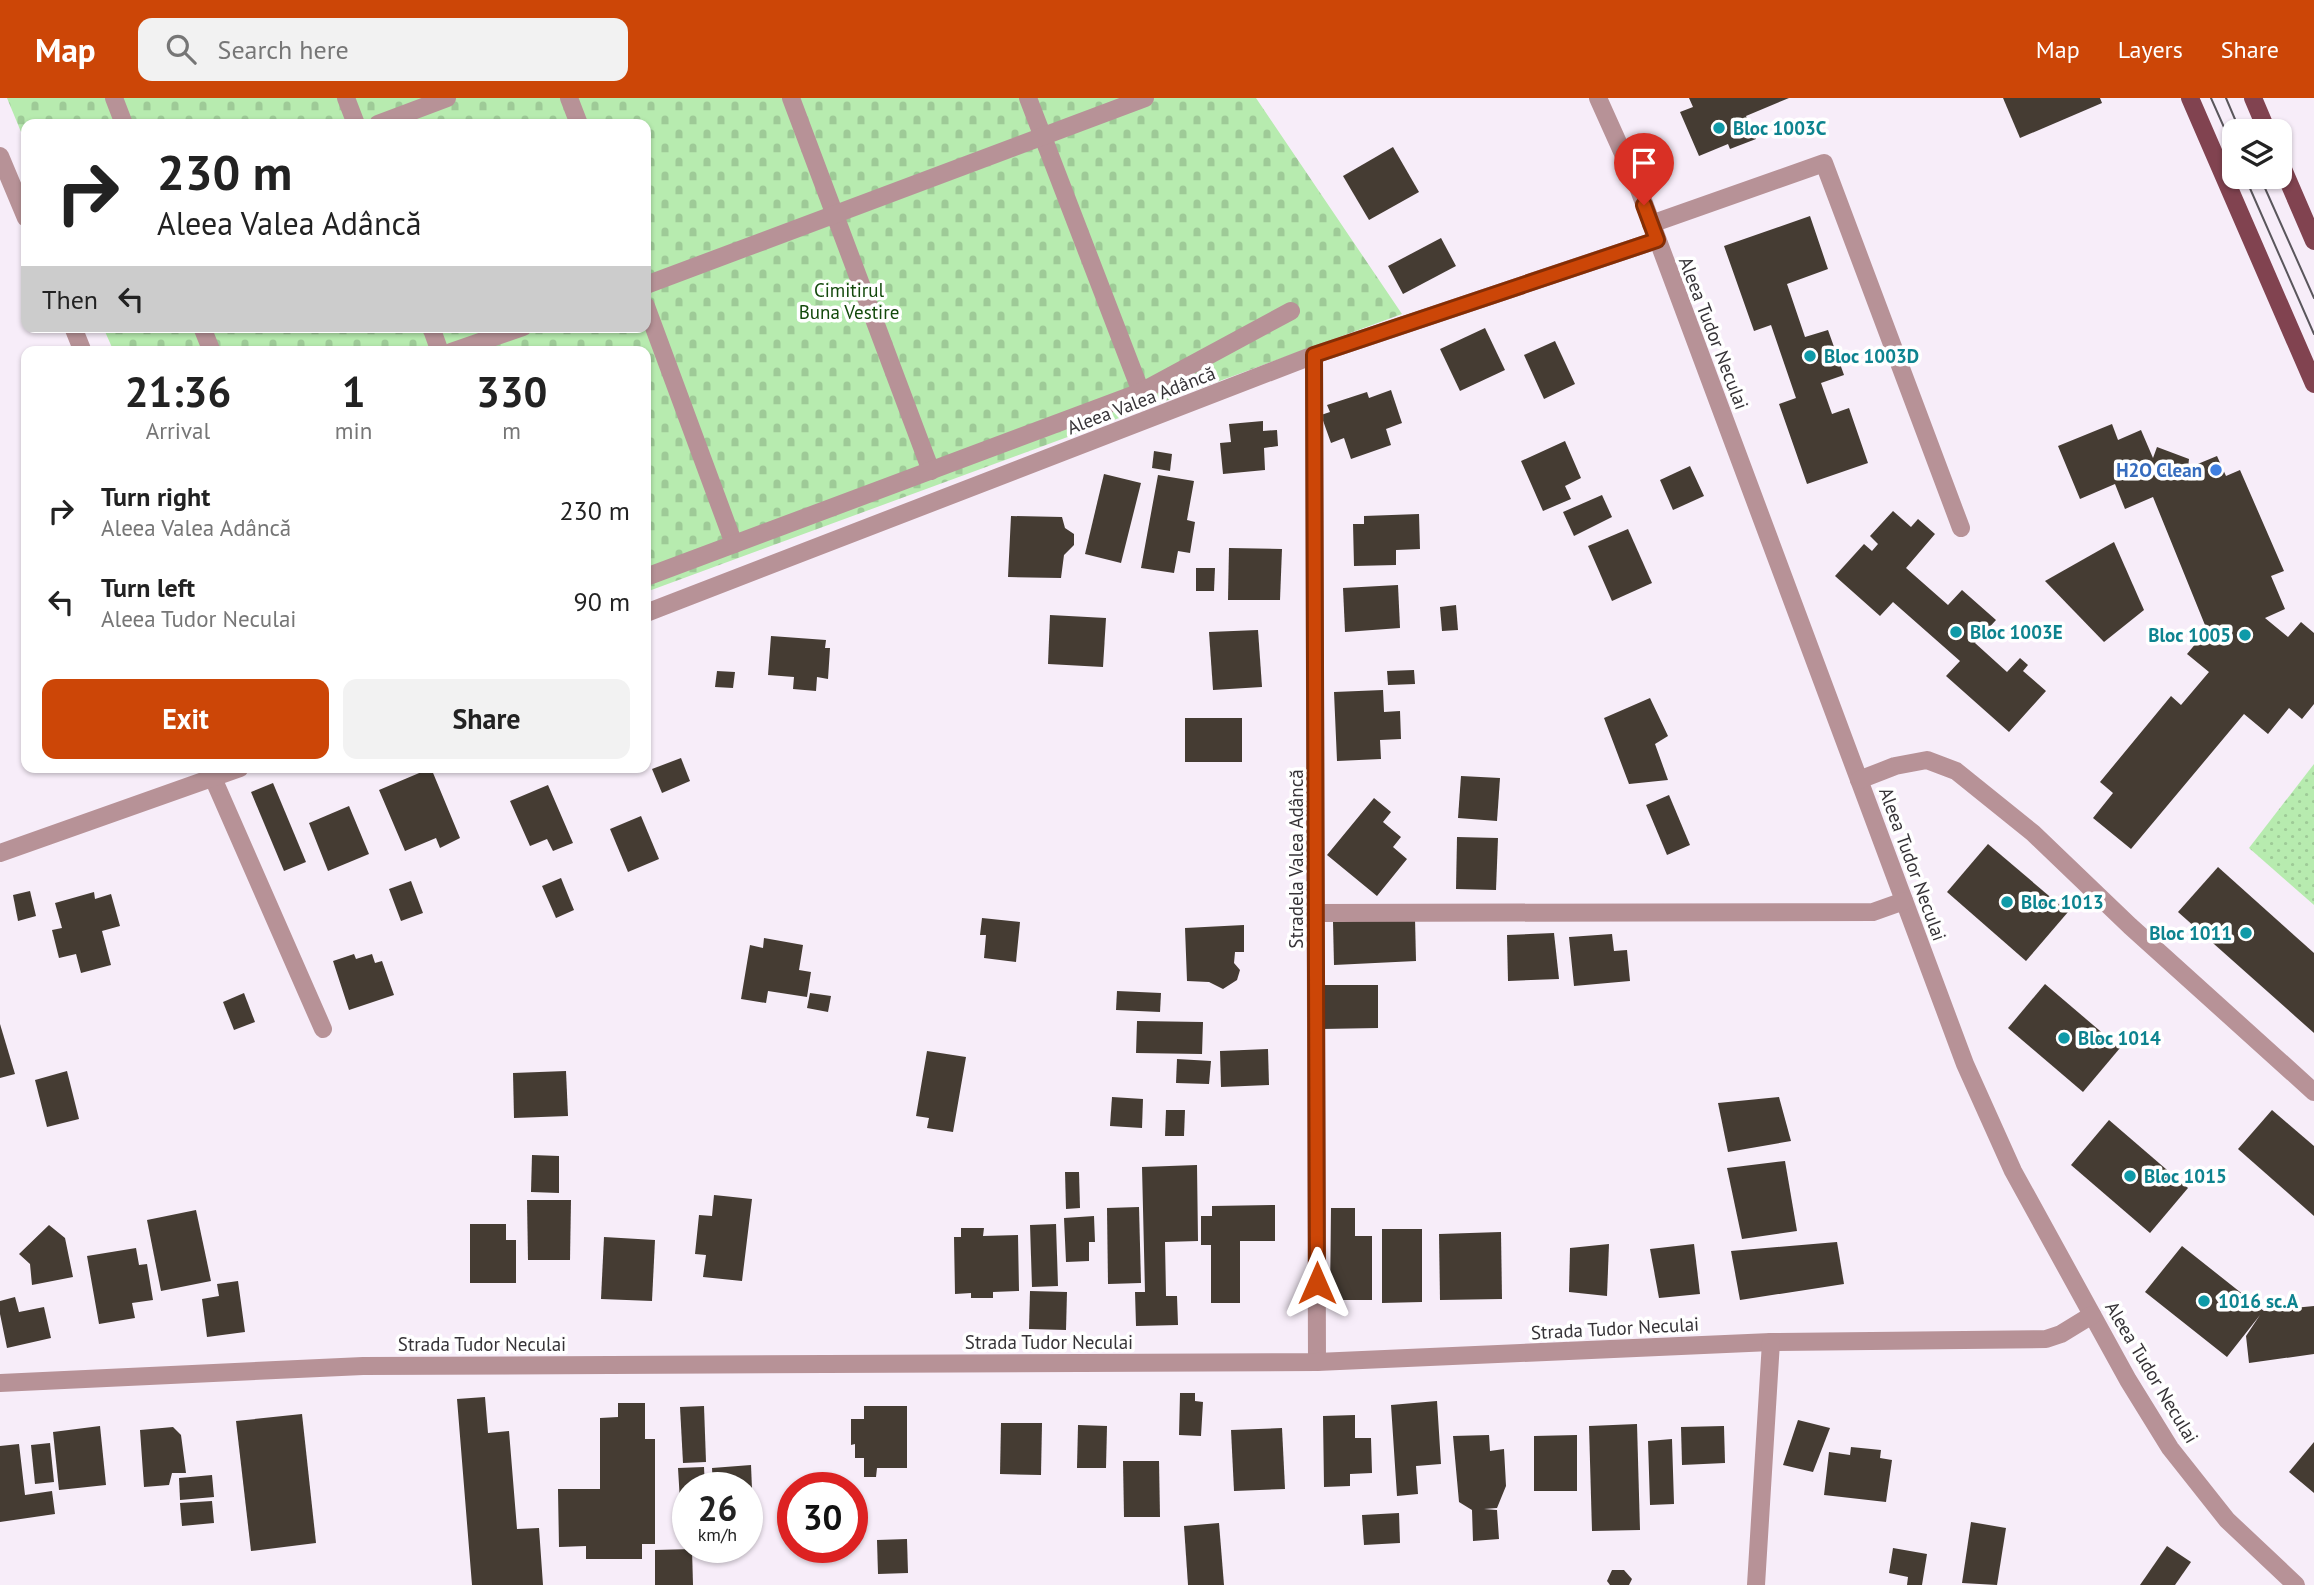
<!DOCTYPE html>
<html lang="en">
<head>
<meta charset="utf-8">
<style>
	:root { --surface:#fff; --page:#f2f2f2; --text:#222; --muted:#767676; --accent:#cc4607 }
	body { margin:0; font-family:"PT Sans",sans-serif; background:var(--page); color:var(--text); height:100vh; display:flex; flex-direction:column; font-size:26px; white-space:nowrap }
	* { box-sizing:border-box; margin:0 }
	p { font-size:23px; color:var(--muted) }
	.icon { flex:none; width:38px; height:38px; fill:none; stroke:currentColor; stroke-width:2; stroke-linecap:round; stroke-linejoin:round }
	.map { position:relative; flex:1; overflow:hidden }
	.panel { position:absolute; left:21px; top:248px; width:630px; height:427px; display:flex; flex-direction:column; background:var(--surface); border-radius:14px; box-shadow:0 2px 5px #0004 }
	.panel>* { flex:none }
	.banner { position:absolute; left:21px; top:21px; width:630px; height:214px; border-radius:14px; box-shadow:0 2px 5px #0004; background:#fff; color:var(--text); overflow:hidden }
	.controls { position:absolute; left:2222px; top:21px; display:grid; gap:14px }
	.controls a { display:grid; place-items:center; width:70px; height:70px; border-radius:14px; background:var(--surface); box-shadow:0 2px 5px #0004; font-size:35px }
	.speed { position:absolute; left:672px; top:1374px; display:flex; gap:14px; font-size:35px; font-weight:700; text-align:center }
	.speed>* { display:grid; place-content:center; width:91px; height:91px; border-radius:50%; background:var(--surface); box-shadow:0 2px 5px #0004; line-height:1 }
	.speed small { font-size:18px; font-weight:400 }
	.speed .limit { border:10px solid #d22; background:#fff; color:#111 }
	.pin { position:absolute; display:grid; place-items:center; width:60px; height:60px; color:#fff; margin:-72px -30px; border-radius:50% 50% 50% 0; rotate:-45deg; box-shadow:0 0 7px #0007 }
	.pin .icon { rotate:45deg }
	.me { position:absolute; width:77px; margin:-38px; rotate:0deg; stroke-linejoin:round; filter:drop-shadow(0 0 5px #0008) }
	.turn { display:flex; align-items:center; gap:24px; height:147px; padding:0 21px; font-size:32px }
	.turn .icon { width:91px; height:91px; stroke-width:2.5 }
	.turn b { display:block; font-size:49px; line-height:60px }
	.then { display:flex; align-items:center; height:66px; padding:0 21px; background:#0003; gap:14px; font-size:26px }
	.eta { display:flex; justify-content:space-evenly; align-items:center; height:119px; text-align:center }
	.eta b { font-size:42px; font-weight:800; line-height:49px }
	.button { display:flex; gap:14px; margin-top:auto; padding:14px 21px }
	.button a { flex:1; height:80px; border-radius:14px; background:var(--accent); color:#fff; font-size:28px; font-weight:800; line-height:80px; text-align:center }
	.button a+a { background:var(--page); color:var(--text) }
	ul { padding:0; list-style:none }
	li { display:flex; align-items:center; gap:21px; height:91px; padding:0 21px }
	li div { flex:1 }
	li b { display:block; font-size:26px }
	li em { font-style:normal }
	header { display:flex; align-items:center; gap:42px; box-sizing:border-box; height:98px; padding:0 35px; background:var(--accent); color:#fff }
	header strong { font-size:33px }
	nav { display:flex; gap:38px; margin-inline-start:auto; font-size:24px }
	.search { width:490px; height:63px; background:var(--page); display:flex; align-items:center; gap:18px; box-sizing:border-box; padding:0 24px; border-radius:14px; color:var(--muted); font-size:26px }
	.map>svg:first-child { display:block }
</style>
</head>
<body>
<header>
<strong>Map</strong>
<div class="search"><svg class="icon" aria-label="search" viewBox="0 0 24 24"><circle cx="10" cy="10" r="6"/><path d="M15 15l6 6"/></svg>Search here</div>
<nav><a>Map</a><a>Layers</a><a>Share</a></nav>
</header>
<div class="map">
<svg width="2314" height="1487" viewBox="0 0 2314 1487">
	<defs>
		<pattern id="cemetery-stones" width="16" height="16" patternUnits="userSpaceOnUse" patternTransform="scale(1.75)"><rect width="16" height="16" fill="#b7ebaf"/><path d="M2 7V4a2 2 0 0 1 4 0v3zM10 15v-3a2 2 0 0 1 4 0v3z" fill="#9eca97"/></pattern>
		<pattern id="park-dots" width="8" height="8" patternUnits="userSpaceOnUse" patternTransform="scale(1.75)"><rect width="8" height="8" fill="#b7ebaf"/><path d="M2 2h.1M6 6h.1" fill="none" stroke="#9eca97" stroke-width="1.8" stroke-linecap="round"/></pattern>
	</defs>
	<rect width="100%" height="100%" fill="#f7edf9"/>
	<!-- cemetery -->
	<polygon fill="url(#cemetery-stones)" points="7,0 1256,0 1402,216 646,494 646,254 114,254 103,229 646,229 646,26 26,26 26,46"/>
	<!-- park -->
	<polygon fill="url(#park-dots)" points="2314,666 2314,807 2249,750"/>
	<!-- building -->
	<g fill="#453c33">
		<polygon points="1689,0 1789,0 1746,18 1756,41 1730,51 1728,46 1699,58 1680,14 1693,9"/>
		<polygon points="2003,0 2100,0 2102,5 2020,40"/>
		<polygon points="1393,49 1419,94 1369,122 1343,78"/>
		<polygon points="1810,118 1828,171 1787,186 1805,239 1828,232 1844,277 1821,285 1832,316 1849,310 1868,365 1807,386 1779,306 1796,300 1771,227 1754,233 1724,148"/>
		<polygon points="1441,140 1456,168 1403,196 1388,168"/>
		<polygon points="1485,230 1505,272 1460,293 1440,251"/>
		<polygon points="1555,243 1575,286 1544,301 1524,257"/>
		<polygon points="1391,292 1402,325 1386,331 1391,347 1351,361 1344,340 1331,345 1321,317 1330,314 1327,307 1367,294 1369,300"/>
		<polygon points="1263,323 1263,333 1277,332 1278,348 1264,350 1265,372 1223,376 1220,345 1231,344 1229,326"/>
		<polygon points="2112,326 2118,342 2141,332 2153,360 2157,349 2189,361 2188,370 2217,358 2226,378 2240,372 2284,473 2271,478 2285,511 2265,520 2288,539 2301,524 2314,535 2314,606 2302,621 2289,610 2268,636 2244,616 2131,751 2093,720 2113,695 2100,684 2171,598 2181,607 2209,574 2187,556 2207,532 2153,399 2125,411 2115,386 2080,401 2058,348"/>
		<polygon points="1565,343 1581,380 1565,388 1571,401 1543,413 1521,363"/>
		<polygon points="1154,353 1172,356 1170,373 1152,370"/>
		<polygon points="1690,368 1704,398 1673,412 1660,382"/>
		<polygon points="1104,376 1141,385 1121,465 1085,456"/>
		<polygon points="1158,377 1194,383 1187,422 1195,424 1190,455 1178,453 1174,475 1141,470"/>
		<polygon points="1602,397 1612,419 1574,438 1563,414"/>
		<polygon points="1893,413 1911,429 1918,421 1935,436 1906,470 1948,507 1962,492 1996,522 1975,545 2007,574 2020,560 2028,567 2023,573 2046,593 2009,634 1946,578 1960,563 1893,504 1880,518 1835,478 1864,446 1872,453 1878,446 1870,438"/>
		<polygon points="1419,416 1420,451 1396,452 1396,467 1354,468 1353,426 1364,426 1364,418"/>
		<polygon points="1011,418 1062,419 1065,430 1074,436 1074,447 1064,457 1061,480 1008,479"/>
		<polygon points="1628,431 1652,485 1612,503 1588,448"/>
		<polygon points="2114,444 2144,512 2104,544 2045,483"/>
		<polygon points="1229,450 1282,451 1280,502 1228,502"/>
		<polygon points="1196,470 1215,470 1214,493 1196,493"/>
		<polygon points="1398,487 1400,530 1345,534 1343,490"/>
		<polygon points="1456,507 1458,532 1442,533 1440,509"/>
		<polygon points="1050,517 1106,520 1103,569 1048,566"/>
		<polygon points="1258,532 1262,589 1213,592 1209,534"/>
		<polygon points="771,538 826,542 825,550 830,550 828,581 817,579 816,593 793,591 794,579 768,577"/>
		<polygon points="1414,572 1415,586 1388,587 1387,573"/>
		<polygon points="717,573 735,574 733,590 715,589"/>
		<polygon points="1383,592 1384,614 1400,613 1401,641 1380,642 1381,661 1337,663 1334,594"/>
		<polygon points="1650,600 1668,638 1655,646 1668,682 1629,686 1604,620"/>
		<rect x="1185" y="620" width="57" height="44"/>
		<polygon points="681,660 690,683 662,695 652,671"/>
		<polygon points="431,670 460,740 440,750 436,740 405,753 379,692"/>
		<polygon points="1461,678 1500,680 1497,723 1458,720"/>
		<polygon points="273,685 306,764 284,773 251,694"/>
		<polygon points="548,687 573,745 553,753 547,741 530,748 510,703"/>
		<polygon points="1669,697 1690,747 1667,757 1646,707"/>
		<polygon points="1374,700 1391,714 1383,724 1401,739 1393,749 1407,761 1377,798 1327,757"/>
		<polygon points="349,708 369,756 328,773 309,725"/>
		<polygon points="641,718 659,761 628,774 610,731"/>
		<polygon points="1457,739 1498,740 1496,792 1456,791"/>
		<polygon points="1988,746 2068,814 2026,863 1947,794"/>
		<polygon points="2218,769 2314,855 2314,935 2178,814"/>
		<polygon points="561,780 574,812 556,820 542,788"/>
		<polygon points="411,783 423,815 401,823 389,791"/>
		<polygon points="30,793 36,818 18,823 13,797"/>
		<polygon points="94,794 95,801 111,796 120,828 102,833 111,867 81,875 76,856 59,860 52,832 62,830 55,805"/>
		<polygon points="982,820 1020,824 1016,864 984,860 986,837 980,837"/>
		<polygon points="1415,820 1416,863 1334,867 1333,824"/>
		<polygon points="1244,827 1244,854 1235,854 1234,865 1240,872 1237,882 1223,891 1209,884 1187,883 1185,830"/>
		<polygon points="1554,835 1559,881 1508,883 1507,837"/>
		<polygon points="1612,836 1614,853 1627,852 1630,883 1574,888 1569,839"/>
		<polygon points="764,840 803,847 799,872 811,874 807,899 768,893 766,905 741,901 750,847 763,850"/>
		<polygon points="354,856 356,861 372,856 375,865 382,863 394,897 349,912 333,863"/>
		<polygon points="2045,886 2120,950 2083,994 2008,930"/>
		<polygon points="1321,887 1378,887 1378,930 1322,931"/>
		<polygon points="1117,893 1161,895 1160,914 1116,912"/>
		<polygon points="244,895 255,924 234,932 223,904"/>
		<polygon points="810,895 831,898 828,914 807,910"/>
		<polygon points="1137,923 1203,924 1202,956 1136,955"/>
		<polygon points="0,926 15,976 0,980"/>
		<polygon points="1268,951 1269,987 1221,989 1220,953"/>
		<polygon points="927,953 966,959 953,1034 927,1030 929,1020 916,1018"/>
		<polygon points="1177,961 1211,963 1209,986 1176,985"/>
		<polygon points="67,973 79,1021 47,1029 35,982"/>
		<polygon points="566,973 568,1018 514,1020 513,975"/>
		<polygon points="1112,999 1143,1001 1142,1030 1110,1028"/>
		<polygon points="1779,999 1791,1043 1728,1054 1718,1005"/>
		<polygon points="1166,1012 1185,1012 1184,1038 1165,1038"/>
		<polygon points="2272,1012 2314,1048 2314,1118 2238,1051"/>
		<polygon points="2109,1022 2188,1090 2150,1135 2071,1067"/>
		<polygon points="532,1057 559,1058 559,1095 531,1094"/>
		<polygon points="1785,1063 1797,1133 1742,1141 1727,1070"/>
		<polygon points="1197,1067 1198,1143 1165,1144 1166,1198 1177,1198 1178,1227 1136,1228 1135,1194 1145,1194 1142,1069"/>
		<polygon points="1065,1074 1079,1074 1080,1110 1066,1111"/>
		<polygon points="714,1097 752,1101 742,1183 703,1179 706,1157 695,1156 699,1117 712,1118"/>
		<polygon points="527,1102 571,1102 570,1162 528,1162"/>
		<polygon points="1275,1107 1275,1143 1240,1143 1240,1205 1211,1205 1211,1147 1201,1147 1201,1118 1212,1118 1212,1108"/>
		<polygon points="1139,1109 1141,1185 1108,1186 1107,1110"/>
		<polygon points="1331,1110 1355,1110 1355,1138 1372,1138 1372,1202 1330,1202"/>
		<polygon points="196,1112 211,1183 161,1193 147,1122"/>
		<polygon points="1094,1118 1095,1144 1089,1144 1089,1163 1066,1164 1064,1120"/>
		<polygon points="470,1126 506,1126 506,1142 516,1142 516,1185 470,1185"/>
		<polygon points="1056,1126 1058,1188 1032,1189 1030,1127"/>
		<polygon points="49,1127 65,1140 73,1179 32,1187 30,1166 19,1156"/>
		<polygon points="961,1130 984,1130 983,1138 1018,1137 1019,1193 993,1194 993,1200 971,1200 971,1195 955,1196 954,1139 961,1139"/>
		<polygon points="1382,1131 1422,1131 1422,1204 1382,1205"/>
		<polygon points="1501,1134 1502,1201 1440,1202 1439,1136"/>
		<polygon points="604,1139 655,1142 652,1203 601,1201"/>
		<polygon points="1837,1144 1844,1186 1740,1202 1731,1153"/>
		<polygon points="1609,1146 1607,1198 1569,1194 1570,1150"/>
		<polygon points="1694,1146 1700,1196 1659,1200 1650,1151"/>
		<polygon points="2182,1148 2264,1213 2314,1208 2314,1256 2249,1265 2246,1238 2260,1217 2227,1259 2145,1194"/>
		<polygon points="136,1150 139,1167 147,1166 153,1202 132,1205 135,1220 99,1226 87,1158"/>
		<polygon points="238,1183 245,1234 207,1239 202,1201 219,1198 217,1186"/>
		<polygon points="1030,1193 1067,1194 1066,1232 1029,1231"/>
		<polygon points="15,1199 19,1214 44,1209 51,1240 7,1250 0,1216 0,1203"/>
		<polygon points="1180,1295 1195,1295 1195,1303 1203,1304 1201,1338 1179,1337"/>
		<polygon points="485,1299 488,1335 509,1333 517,1431 539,1430 543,1487 472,1487 457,1301"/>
		<polygon points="1437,1303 1441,1366 1416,1368 1418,1396 1397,1398 1391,1307"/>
		<polygon points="618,1305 645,1305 645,1341 655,1341 655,1446 642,1446 642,1461 586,1461 586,1448 559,1449 558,1391 600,1391 600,1320 618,1319"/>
		<polygon points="704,1308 706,1364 683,1365 680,1309"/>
		<polygon points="864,1308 907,1308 907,1370 877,1370 876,1379 864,1379 864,1360 855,1360 855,1346 851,1347 851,1321 864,1321"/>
		<polygon points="302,1316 316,1445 251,1453 236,1323"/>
		<polygon points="1355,1317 1355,1340 1371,1340 1372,1375 1350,1376 1350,1388 1324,1389 1323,1318"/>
		<polygon points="1798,1322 1830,1330 1813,1374 1783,1367"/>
		<polygon points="1001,1325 1042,1325 1041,1377 1000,1376"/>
		<polygon points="1637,1326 1640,1432 1592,1433 1589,1328"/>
		<polygon points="1078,1327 1107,1328 1106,1370 1077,1370"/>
		<polygon points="100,1328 106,1387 59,1392 53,1334"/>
		<polygon points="1724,1328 1725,1365 1682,1367 1681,1329"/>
		<polygon points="173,1329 181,1337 186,1375 172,1375 169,1387 144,1389 140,1332"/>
		<polygon points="1282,1330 1285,1391 1234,1393 1231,1332"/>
		<polygon points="1489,1337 1490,1353 1504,1351 1506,1388 1497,1410 1484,1411 1497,1412 1499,1441 1473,1443 1472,1412 1459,1404 1453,1338"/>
		<polygon points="1577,1337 1577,1393 1534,1393 1534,1338"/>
		<polygon points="1672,1341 1674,1406 1650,1407 1648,1343"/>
		<polygon points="2314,1344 2314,1395 2289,1374"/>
		<polygon points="50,1345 54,1384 35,1386 31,1347"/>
		<polygon points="19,1346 25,1397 52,1393 55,1416 0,1424 0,1348"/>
		<polygon points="1851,1349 1881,1352 1880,1360 1892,1362 1886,1404 1824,1397 1829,1354 1850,1357"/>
		<polygon points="1123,1363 1159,1363 1160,1419 1124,1419"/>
		<polygon points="751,1367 752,1391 713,1390 712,1370"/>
		<polygon points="704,1369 705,1390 688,1390 688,1420 681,1420 678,1370"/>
		<polygon points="212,1377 214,1399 180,1402 179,1380"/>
		<polygon points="212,1403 214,1425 182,1428 180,1405"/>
		<polygon points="1399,1415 1400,1445 1364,1447 1362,1417"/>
		<polygon points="1971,1424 2006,1430 1997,1487 1962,1485"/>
		<polygon points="1219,1425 1224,1487 1188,1487 1184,1428"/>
		<polygon points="907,1441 908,1475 878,1476 877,1442"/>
		<polygon points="2167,1448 2191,1464 2175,1487 2140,1487"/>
		<polygon points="1893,1450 1927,1456 1922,1487 1907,1487 1908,1479 1889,1475"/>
		<polygon points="692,1451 693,1487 655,1487 655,1452"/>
		<polygon points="1612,1472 1624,1472 1632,1481 1629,1487 1610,1487 1607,1483"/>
	</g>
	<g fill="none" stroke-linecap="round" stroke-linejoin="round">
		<!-- minor -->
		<g stroke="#b79297" stroke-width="18">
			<polyline points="114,0 124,26"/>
			<polyline points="346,0 356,26"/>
			<polyline points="569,0 579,26"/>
			<polyline points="791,0 931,373"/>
			<polyline points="1028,0 1141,294"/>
			<polyline points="1598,0 1638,89 1965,966 2013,1073 2128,1282 2170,1350 2227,1422 2296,1487"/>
			<polyline points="378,26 447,0"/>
			<polyline points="0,58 26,120"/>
			<polyline points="1651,126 1824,65 1961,430"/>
			<polyline points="646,187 1145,0"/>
			<polyline points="646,208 734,446"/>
			<polyline points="73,229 83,254"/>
			<polyline points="202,229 212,254"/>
			<polyline points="431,229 440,254"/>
			<polyline points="451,254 523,229"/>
			<polyline points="1314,257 1317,1264"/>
			<polyline points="646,479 1141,294 1291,213"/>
			<polyline points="646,515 1314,257 1657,142"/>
			<polyline points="213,680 323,931"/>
			<polyline points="1859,682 1895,668 1927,662 1956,673 2033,735 2130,828 2314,994"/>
			<polyline points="0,755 240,670"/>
			<polyline points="1317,815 1873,814 1904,803"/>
			<polyline points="0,1285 363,1268 1317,1264 1771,1244 2046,1241 2061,1236 2092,1217"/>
			<polyline points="1756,1487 1771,1244"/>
		</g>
		<!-- major -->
		<g stroke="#814350" stroke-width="18">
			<polyline points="2190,0 2314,286"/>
			<polyline points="2253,0 2267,33"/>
			<polyline points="2280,64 2314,143"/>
		</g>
		<!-- tram -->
		<g stroke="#5a565c" stroke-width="2">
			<polyline points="2211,0 2235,54"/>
			<polyline points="2226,0 2240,33"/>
			<polyline points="2245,79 2314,236"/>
			<polyline points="2260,79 2314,200"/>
		</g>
	</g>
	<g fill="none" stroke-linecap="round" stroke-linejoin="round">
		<defs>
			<polyline id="route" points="1317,1185 1314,257 1657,142 1644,107"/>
		</defs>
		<!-- route casing -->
		<use href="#route" stroke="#852e05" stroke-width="18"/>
		<!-- route -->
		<use href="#route" stroke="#cc4607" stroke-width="12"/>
	</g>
	<!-- markers -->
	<g fill="#0f9aa8" stroke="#fff" stroke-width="2.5">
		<circle cx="1719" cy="30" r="7"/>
		<circle cx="1810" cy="258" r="7"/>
		<circle cx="1956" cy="534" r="7"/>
		<circle cx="2245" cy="537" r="7"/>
		<circle cx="2007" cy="804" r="7"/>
		<circle cx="2246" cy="835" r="7"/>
		<circle cx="2064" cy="940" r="7"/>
		<circle cx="2130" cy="1078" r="7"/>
		<circle cx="2204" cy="1203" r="7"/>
	</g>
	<circle fill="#3f7fe0" stroke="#fff" stroke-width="2.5" cx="2216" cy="372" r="7"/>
	<g text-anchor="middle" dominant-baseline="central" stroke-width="7" stroke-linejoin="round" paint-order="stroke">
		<!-- culture labels -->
		<g font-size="19" font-weight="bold" fill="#0d838f" stroke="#fff" text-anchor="start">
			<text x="1733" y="30">Bloc 1003C</text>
			<text x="1824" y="258">Bloc 1003D</text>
			<text x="1970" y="534">Bloc 1003E</text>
			<text x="2231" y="537" text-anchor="end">Bloc 1005</text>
			<text x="2021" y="804">Bloc 1013</text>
			<text x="2232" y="835" text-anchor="end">Bloc 1011</text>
			<text x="2078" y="940">Bloc 1014</text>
			<text x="2144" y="1078">Bloc 1015</text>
			<text x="2218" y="1203">1016 sc.A</text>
		</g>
		<!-- park labels -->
		<g font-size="19" fill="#13490c" stroke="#fff">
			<text x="849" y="192">Cimitirul<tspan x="849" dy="22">Buna Vestire</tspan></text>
		</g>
		<!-- street labels -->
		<g font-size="19" fill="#363337" stroke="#fff">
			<text transform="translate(1714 235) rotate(69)">Aleea Tudor Neculai</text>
			<text transform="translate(1141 302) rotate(-21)">Aleea Valea Adâncă</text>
			<text transform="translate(1296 761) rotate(-90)">Stradela Valea Adâncă</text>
			<text transform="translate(1913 766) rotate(70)">Aleea Tudor Neculai</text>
			<text transform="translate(1615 1230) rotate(-3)">Strada Tudor Neculai</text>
			<text x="1049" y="1244">Strada Tudor Neculai</text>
			<text x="482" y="1246">Strada Tudor Neculai</text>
			<text transform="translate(2152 1274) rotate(59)">Aleea Tudor Neculai</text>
		</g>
		<!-- shop labels -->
		<g font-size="19" font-weight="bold" fill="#366cbe" stroke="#fff" text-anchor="end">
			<text x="2202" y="372">H2O Clean</text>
		</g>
	</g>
</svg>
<div class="controls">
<a><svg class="icon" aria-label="layers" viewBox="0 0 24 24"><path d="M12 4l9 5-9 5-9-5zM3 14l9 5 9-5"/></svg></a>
</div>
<div class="speed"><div>26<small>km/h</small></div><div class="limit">30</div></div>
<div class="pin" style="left:1644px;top:107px;background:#d93025"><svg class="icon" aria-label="arrive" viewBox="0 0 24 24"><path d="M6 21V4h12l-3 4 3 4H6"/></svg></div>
<svg class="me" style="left:1317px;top:1185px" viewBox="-20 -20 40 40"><path d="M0-17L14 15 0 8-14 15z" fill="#cc4607" stroke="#fff" stroke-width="4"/></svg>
<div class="banner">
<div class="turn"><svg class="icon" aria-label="right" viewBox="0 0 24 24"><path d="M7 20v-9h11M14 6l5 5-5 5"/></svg><div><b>230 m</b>Aleea Valea Adâncă</div></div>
<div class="then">Then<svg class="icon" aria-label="left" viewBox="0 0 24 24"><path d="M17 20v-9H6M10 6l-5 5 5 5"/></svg></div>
</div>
<section class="panel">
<div class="eta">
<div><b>21:36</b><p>Arrival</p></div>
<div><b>1</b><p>min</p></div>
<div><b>330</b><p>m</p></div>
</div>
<ul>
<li><svg class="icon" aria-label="right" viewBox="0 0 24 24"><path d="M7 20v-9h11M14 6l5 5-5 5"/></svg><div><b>Turn right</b><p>Aleea Valea Adâncă</p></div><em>230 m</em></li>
<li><svg class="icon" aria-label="left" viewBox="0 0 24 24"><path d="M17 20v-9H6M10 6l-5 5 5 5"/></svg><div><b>Turn left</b><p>Aleea Tudor Neculai</p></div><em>90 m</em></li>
</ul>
<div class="button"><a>Exit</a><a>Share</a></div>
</section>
</div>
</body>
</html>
